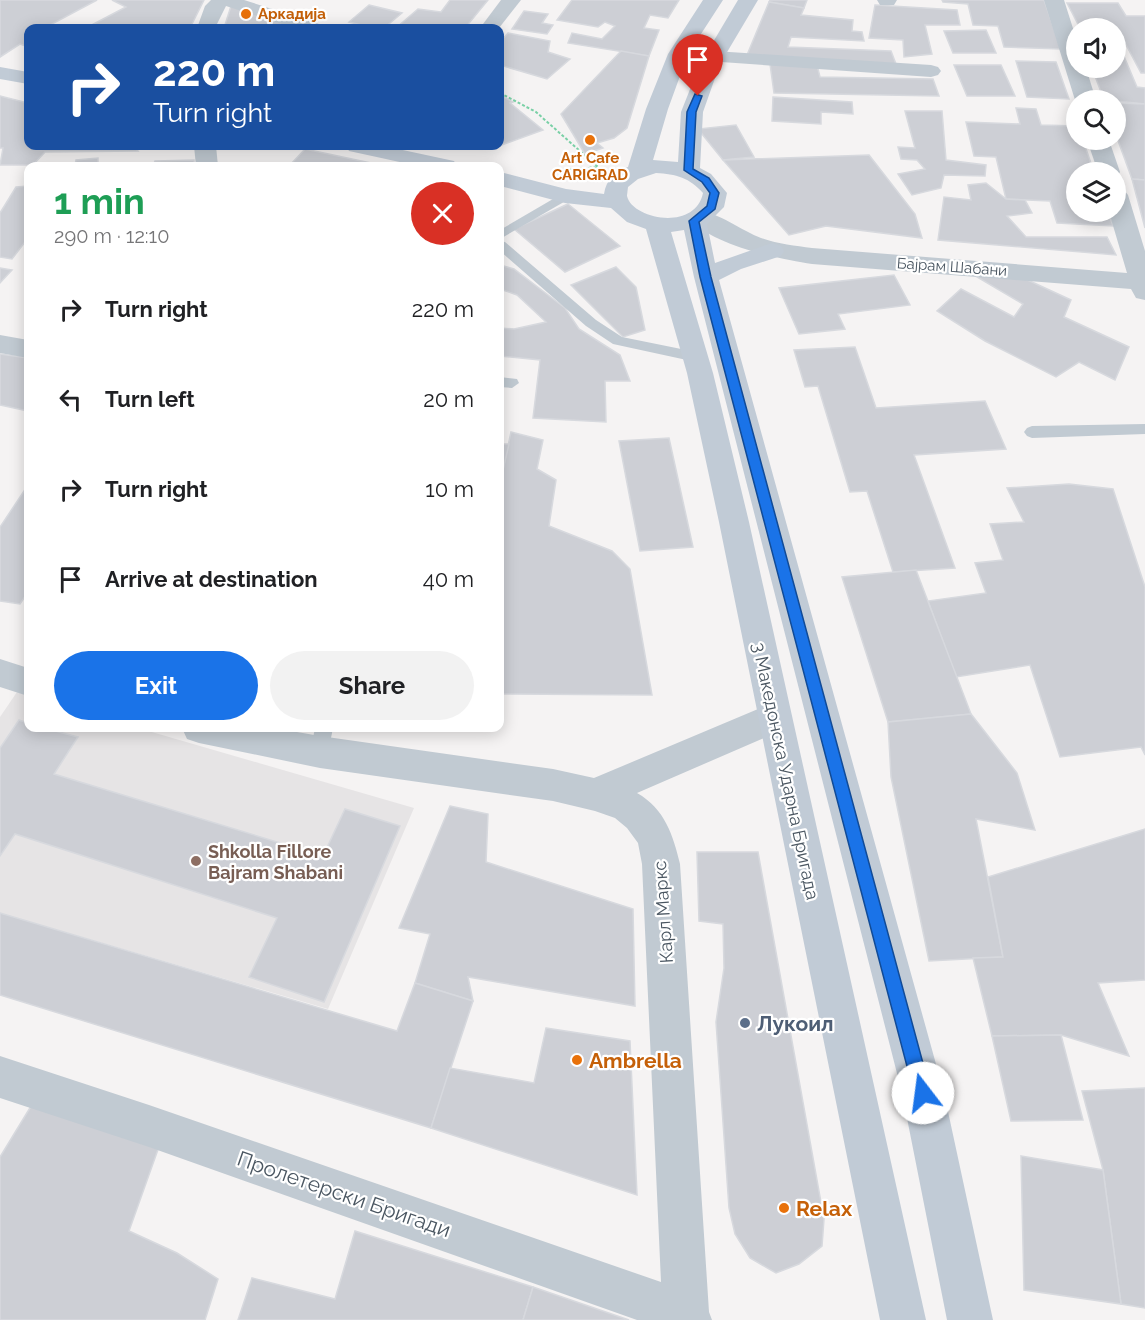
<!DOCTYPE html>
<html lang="en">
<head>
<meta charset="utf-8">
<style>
	:root { --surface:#fff; --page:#f2f2f2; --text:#202124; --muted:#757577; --accent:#1a73e8 }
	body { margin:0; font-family:Raleway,sans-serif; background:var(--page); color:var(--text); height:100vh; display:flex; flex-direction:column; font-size:22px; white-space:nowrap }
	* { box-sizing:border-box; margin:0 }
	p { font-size:20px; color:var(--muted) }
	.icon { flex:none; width:33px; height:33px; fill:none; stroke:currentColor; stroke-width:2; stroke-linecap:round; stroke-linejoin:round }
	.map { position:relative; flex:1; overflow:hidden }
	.drawer { position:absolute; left:24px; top:162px; width:480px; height:570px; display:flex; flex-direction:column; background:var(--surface); border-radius:12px; box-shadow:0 3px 15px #0003 }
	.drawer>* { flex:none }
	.guide { position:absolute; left:24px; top:24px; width:480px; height:126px; border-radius:12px; box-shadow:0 3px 15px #0003; background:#1a4fa0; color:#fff; overflow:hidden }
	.fabs { position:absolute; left:1066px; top:18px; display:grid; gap:12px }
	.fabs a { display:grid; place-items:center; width:60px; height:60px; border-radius:50%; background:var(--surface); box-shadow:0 3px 15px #0003; font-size:30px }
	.pin { position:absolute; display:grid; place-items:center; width:51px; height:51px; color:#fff; margin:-62px -26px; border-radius:50% 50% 50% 0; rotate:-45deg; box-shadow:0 0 6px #0007 }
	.pin .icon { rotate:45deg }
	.me { position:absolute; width:66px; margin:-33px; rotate:345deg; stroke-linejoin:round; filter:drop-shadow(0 0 4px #0008) }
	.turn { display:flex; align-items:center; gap:21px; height:126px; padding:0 30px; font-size:27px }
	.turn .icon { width:78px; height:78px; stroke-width:2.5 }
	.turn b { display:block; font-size:42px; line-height:51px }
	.round { display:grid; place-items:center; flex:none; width:63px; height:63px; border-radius:32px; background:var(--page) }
	.summary { display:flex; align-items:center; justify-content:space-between; height:102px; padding:0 30px }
	h1 { font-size:36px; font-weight:700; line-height:45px; color:#1e9e55 }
	.action { display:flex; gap:12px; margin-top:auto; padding:12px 30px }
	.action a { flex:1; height:69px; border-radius:36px; background:var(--accent); color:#fff; font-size:24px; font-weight:700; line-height:69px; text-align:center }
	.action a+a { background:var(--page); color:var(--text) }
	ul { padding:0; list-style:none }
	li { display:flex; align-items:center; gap:18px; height:90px; padding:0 30px }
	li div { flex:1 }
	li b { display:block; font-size:22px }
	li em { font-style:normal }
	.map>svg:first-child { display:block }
</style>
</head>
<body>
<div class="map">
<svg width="1145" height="1320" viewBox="0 0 1145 1320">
	<rect width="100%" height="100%" fill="#f5f3f3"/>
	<!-- education -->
	<polygon fill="#e6e4e5" points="17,692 28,695 28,728 138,728 414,808 328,1009 0,913 0,717"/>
	<!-- building -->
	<g fill="#cdcfd5" stroke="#d7d9de" stroke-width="1.5">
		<polygon points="0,0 97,0 50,25 59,28 28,28 28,47 20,44 0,57"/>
		<polygon points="112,0 204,0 191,26 188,28 86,28 126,7"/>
		<polygon points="450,0 488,0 465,28 396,28 418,9 441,12"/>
		<polygon points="572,0 679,0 668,18 650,15 644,28 659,30 649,56 568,43 572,33 602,39 615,26 605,22 598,27 557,20"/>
		<polygon points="770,0 807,0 804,8 769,2"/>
		<polygon points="942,0 1044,0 1061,49 1004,47 998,26 973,25 968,4 943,2"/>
		<polygon points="769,2 804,8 801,15 853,20 852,31 862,32 864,41 791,37 788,47 891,51 896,64 747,55"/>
		<polygon points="1067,3 1118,3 1126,16 1145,16 1145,73 1141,73 1124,41 1116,41 1116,28 1080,28"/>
		<polygon points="369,5 402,13 384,28 374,28 349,22"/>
		<polygon points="875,5 957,10 960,25 925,25 932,54 904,57 903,40 869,38"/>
		<polygon points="231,6 296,28 224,28"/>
		<polygon points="524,11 548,14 542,23 553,25 547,34 512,29"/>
		<polygon points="986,30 996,53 953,53 944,31"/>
		<polygon points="508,33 550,41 548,52 570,59 547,79 500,65 500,42"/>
		<polygon points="621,51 649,56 627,128 614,138 597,143 603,148 585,154 561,114"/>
		<polygon points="1116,54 1123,54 1137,87 1145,88 1145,104 1104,100 1092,68 1116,68"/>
		<polygon points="1016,61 1056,62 1069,99 1027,97"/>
		<polygon points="770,64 817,65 820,77 933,79 939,96 774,93"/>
		<polygon points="954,65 1001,65 1015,96 967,96"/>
		<polygon points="500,95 513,102 510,103 543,130 491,149 487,146 500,146"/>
		<polygon points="0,96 28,103 28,146 134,146 138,151 45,152 33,165 0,165 3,148 0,148"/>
		<polygon points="773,97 852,102 853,114 821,112 821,124 772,121"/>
		<polygon points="1116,103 1145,104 1145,180 1132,179 1116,135"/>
		<polygon points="1016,108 1036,109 1041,125 1077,126 1077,140 1083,140 1094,172 1077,172 1077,212 1108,212 1113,226 1057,223 1050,201 1006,199 996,157 974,156 966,122 1020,124"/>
		<polygon points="905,111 942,111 946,160 986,165 985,176 944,175 941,188 912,195 898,174 925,169 917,160 901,159 898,147 915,148"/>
		<polygon points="736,125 754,157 723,160 698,129"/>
		<polygon points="305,149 385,166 290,165"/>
		<polygon points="869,155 915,214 922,238 826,226 789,235 723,160"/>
		<polygon points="98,158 98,166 75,166 76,160"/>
		<polygon points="194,160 194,166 153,166 155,161"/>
		<polygon points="1132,179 1145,180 1145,228"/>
		<polygon points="986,183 1006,199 1025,200 1032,213 1007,216 1026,237 1107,237 1116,255 938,240 944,197 971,200 968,185"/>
		<polygon points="28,186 28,238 12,259 0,257 0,213 16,187"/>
		<polygon points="568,204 620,246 565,272 514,229"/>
		<polygon points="500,265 514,269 565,308 579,329 620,355 630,381 605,381 606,422 533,418 540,360 500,356 500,328 514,329 546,322 517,295 500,289"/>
		<polygon points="616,267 636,287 645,330 623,337 571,285"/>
		<polygon points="0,268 12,270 0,283"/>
		<polygon points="995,271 1019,276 1071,300 1064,317 1129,347 1115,380 1079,362 1056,377 985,341 937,311 961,289 1014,317 1023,304 977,277"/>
		<polygon points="894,275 910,305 838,314 845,329 799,334 779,288"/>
		<polygon points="855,347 876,408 985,401 1006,449 914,455 955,568 893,572 867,491 850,492 818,386 805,387 794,350"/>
		<polygon points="0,354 28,358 28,411 0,405"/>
		<polygon points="511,432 543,440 537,469 556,480 549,526 612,551 630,569 652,695 500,694 500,483"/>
		<polygon points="669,438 693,547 640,551 619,441"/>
		<polygon points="500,444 509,444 500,483"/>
		<polygon points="1069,484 1113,489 1145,587 1145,755 1141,747 1060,757 1030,665 956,677 928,601 986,593 975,563 1003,560 990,524 1024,522 1007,488"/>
		<polygon points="28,485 28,592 20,604 0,601 0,527"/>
		<polygon points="916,570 971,714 888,722 842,577"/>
		<polygon points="971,714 1017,773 1035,830 976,819 1003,957 929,961 891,777 888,722"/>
		<polygon points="19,720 28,723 28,728 44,728 78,737 54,774 323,856 345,809 400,826 324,1002 249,977 277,918 15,834 0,856 0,748"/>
		<polygon points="450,806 488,814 486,862 633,909 635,1006 468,977 473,1001 415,983 430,934 399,928"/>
		<polygon points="1145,829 1145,980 1098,983 1129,1056 1061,1035 992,1036 973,958 1003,957 988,877"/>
		<polygon points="697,852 758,852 824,1219 822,1246 799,1264 776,1273 750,1258 735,1234 729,1208 716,1022 724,968 723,924 699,921"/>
		<polygon points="0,913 397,1031 415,983 473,1001 431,1128 0,995"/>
		<polygon points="546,1028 630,1041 637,1195 431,1128 450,1068 534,1083"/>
		<polygon points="1061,1035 1083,1120 1011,1121 992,1036"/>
		<polygon points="1145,1088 1145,1308 1121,1304 1103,1170 1082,1091"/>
		<polygon points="36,1098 160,1144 129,1231 177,1253 218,1279 205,1320 0,1320 0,1157"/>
		<polygon points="1021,1156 1103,1170 1121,1304 1024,1290"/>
		<polygon points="355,1231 533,1287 523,1320 238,1320 252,1278 335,1299"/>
		<polygon points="533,1287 629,1320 523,1320"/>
	</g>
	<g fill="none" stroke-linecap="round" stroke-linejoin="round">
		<!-- path -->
		<polyline stroke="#7ad0a6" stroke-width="2" stroke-dasharray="3 2" stroke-linecap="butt" points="500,93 536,112 598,167 567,170"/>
		<!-- lane -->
		<g fill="#c1cad2" fill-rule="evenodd">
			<polygon points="565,192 571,196 569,199 500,239 500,230"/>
			<polygon points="500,241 505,242 596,320 622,337 696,352 703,357 696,362 613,344 586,326 500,251"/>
			<polygon points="500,377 517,379 519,383 512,388 500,387"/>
			<polygon points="1145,424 1145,434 1032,438 1027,436 1024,432 1027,428 1032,426"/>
			<polygon points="315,728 333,728 327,758 320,760 313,758 310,752"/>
		</g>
		<!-- street -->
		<g fill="#c1cad2" fill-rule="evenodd">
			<polygon points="211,0 244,0 319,24 322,28 294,28 226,6 215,28 197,28 205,6"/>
			<polygon points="501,0 521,0 499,28 480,28"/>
			<polygon points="877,0 897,0 894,5 880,5"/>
			<polygon points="1044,0 1064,0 1077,41 1077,68 1086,68 1096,100 1077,102 1075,100"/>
			<polygon points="714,51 931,65 938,67 941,71 938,75 931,77 707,61 704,57 707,53"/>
			<polygon points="1087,140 1109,140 1120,172 1117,177 1116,172 1098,172"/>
			<polygon points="194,146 216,146 218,166 196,166"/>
			<path d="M1116 188 1124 190 1128 195 1145 251V300L1136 298 1131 289 812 264C779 259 709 245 689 217L693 212C712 207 741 231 761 238 778 244 795 246 812 248L1127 273 1109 212H1116Z"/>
			<polygon points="0,335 28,340 28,358 0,353"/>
			<polygon points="0,659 28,668 28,696 0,687"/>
			<path d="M775 702 787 706 792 717 787 728 637 793C665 809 673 835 680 864L709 1312 712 1320H637L149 1147 0 1098V1056L149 1105 661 1282 642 864 638 843 627 828 615 818 595 811 553 801 320 768 199 743 187 739 182 728H274L320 736 553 769 594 778Z"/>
		</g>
		<!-- secondary -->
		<g fill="#c1cbd6" fill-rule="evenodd">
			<path d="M703 0H723L688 54 668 109 653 160 678 162 681 112 700 64 738 0H758L720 64 703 112 700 168 711 174 727 193 724 207 707 224 715 263 772 243 781 246 784 251 781 256 741 269 719 280 944 1093 993 1320H947L902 1093 694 277 684 230 671 232 713 373 749 522 926 1320H880L719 522 687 373 646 229 627 222 611 208 565 203 500 186V172L566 189 604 194C606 180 615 171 628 167L646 109 668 54ZM656 173C676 174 690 178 703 193 695 232 632 219 627 196 627 196 628 187 628 187L638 179Z"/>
			<polygon points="0,67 28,72 28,84 0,79"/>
			<polygon points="346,146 384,146 454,161 457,166 418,166 349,151"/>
		</g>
	</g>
	<!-- route -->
	<polygon fill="#1a73e8" stroke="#114b97" stroke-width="1.5" points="695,94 702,96 696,112 693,169 709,178 719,193 715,209 699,222 711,277 931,1093 929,1099 923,1101 916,1099 914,1093 700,277 689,221 707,206 710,193 702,182 684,170 687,112"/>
	<!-- markers -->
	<g fill="#e8710a" stroke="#fff" stroke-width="2">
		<circle cx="246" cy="14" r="6"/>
		<circle cx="590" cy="140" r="6"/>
		<circle cx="577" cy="1060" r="6"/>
		<circle cx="784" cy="1208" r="6"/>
	</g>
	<circle fill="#8d6e63" stroke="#fff" stroke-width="2" cx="196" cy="861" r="6"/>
	<circle fill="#5c6f8a" stroke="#fff" stroke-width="2" cx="745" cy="1023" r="6"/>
	<g text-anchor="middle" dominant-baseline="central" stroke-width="4.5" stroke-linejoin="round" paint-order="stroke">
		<!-- far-food labels -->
		<g font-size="15" font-weight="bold" fill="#c56008" stroke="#fff" text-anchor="start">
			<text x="258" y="14">Аркадија</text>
			<text x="590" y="158" text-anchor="middle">Art Cafe<tspan x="590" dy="17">CARIGRAD</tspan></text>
		</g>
		<!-- far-street labels -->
		<g font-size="15" fill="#4a5661" stroke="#fff">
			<text transform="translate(952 267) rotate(4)">Бајрам Шабани</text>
		</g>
		<!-- street labels -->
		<g font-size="18" fill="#4a5661" stroke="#fff">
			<text transform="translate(786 771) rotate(78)">3 Македонска Ударна Бригада</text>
			<text transform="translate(663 912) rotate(-94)">Карл Маркс</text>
		</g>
		<!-- education labels -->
		<g font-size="18" font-weight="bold" fill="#785e54" stroke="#fff" text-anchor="start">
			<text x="208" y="851">Shkolla Fillore<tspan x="208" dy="21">Bajram Shabani</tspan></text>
		</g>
		<!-- near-service labels -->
		<g font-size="21" font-weight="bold" fill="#4e5e75" stroke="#fff" text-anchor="start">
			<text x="757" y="1023">Лукоил</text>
		</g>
		<!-- near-food labels -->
		<g font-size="21" font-weight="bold" fill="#c56008" stroke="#fff" text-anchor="start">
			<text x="589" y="1060">Ambrella</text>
			<text x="796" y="1208">Relax</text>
		</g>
		<!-- near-street labels -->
		<g font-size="21" fill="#4a5661" stroke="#fff">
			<text transform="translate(344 1194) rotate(19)">Пролетерски Бригади</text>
		</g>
	</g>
</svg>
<div class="fabs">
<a><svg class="icon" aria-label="sound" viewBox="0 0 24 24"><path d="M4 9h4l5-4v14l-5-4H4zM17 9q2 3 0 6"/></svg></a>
<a><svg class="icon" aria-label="search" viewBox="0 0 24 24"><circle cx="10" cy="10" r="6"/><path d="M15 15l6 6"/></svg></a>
<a><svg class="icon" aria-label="layers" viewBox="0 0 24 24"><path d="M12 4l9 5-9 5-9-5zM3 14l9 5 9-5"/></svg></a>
</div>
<div class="pin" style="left:698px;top:96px;background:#d93025"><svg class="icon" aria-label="arrive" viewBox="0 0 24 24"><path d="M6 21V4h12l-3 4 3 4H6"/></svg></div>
<svg class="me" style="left:923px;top:1093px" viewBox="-20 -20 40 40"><circle r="19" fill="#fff"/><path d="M0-13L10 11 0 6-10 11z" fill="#1a73e8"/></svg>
<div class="guide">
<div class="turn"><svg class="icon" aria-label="right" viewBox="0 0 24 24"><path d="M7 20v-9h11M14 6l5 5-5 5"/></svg><div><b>220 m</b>Turn right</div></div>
</div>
<section class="drawer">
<div class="summary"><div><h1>1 min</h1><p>290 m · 12:10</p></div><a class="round" style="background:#d93025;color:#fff"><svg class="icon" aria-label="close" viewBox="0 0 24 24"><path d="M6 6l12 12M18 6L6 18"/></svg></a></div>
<ul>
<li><svg class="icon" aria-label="right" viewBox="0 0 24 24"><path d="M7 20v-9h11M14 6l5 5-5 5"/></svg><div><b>Turn right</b></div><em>220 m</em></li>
<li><svg class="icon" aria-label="left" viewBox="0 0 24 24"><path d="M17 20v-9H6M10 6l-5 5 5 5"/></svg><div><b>Turn left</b></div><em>20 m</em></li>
<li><svg class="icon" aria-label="right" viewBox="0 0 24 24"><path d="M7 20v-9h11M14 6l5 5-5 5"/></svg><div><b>Turn right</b></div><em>10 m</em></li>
<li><svg class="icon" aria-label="arrive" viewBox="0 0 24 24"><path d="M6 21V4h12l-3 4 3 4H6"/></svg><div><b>Arrive at destination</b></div><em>40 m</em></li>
</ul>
<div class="action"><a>Exit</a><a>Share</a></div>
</section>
</div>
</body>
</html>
